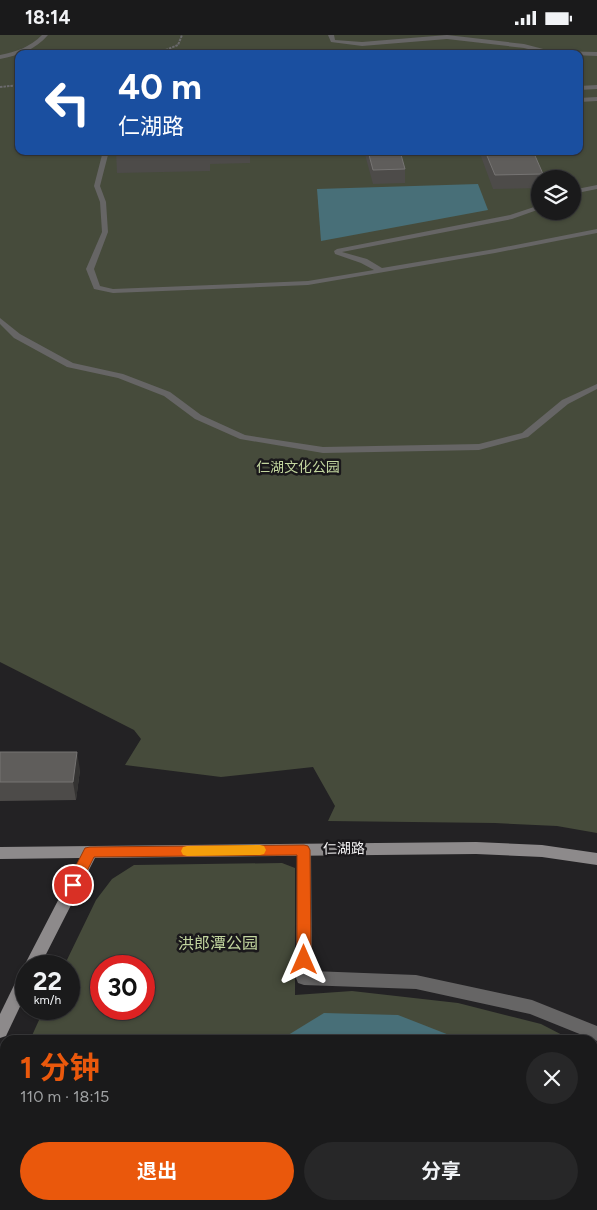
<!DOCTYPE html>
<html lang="zh">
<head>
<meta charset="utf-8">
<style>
	:root { --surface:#1a1a1b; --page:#272728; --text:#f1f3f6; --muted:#9fa1a3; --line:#38383a; --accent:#ea580c }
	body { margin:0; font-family:Figtree,"Noto Sans SC",sans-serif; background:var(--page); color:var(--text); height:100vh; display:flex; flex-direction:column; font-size:19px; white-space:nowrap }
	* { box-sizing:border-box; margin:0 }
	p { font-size:16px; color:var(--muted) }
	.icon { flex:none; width:28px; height:28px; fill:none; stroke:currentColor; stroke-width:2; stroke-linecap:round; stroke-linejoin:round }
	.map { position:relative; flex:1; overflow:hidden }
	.details { position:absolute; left:0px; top:1000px; width:598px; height:175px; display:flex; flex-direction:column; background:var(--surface); border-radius:15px 15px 0 0; box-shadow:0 1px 4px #0004,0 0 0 1px var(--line) }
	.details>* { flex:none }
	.hud { position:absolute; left:15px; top:15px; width:568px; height:105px; border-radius:10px; box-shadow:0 1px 4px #0004,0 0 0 1px var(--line); background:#1a4fa0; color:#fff; overflow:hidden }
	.tools { position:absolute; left:531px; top:135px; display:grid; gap:10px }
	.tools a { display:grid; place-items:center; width:50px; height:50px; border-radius:50%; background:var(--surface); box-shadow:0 1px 4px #0004,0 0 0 1px var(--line); font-size:25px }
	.speed { position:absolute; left:15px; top:920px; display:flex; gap:10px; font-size:25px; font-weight:700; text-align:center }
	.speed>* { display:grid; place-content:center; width:65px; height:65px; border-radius:50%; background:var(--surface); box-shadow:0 1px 4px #0004,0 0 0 1px var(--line); line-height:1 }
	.speed small { font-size:12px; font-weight:400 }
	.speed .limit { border:8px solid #d22; background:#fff; color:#111 }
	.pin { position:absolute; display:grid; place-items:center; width:42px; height:42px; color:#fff; margin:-21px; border:2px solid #fff; border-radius:50%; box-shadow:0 1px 5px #0007 }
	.me { position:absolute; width:55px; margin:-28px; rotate:0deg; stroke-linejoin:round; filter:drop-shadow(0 0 4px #0008) }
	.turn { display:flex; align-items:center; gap:18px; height:105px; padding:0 20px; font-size:22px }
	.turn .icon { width:65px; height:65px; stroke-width:2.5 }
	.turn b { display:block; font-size:35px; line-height:42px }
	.round { display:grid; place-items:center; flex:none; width:52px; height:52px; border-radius:26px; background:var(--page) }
	.headline { display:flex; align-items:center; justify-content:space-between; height:85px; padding:0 20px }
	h1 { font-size:30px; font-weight:700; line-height:38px; color:var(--accent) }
	.button { display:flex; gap:10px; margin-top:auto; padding:10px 20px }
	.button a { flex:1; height:58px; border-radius:30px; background:var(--accent); color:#fff; font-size:20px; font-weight:700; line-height:58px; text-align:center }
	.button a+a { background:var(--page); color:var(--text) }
	.status { display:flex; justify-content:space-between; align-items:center; height:35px; padding:0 25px; background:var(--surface); direction:ltr }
	.status svg { height:14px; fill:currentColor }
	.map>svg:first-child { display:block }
</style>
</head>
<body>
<div class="status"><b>18:14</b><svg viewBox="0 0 49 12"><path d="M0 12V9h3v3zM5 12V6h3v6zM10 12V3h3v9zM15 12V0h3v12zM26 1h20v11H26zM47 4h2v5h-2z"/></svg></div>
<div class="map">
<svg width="597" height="1175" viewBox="0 0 597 1175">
	<rect width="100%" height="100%" fill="#232224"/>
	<!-- green -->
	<g fill="#464b3b" fill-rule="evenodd">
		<path d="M0 0H597V798L557 791 495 788 328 786 335 771 313 732 221 742 125 730 141 704 134 695 0 627ZM19 19H579V116H19ZM540 144H572V176H540Z"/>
		<path d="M282 828 295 833V960L352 956 458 968 541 989 572 1005H30L44 974H69V931H64L96 865 112 844 134 830ZM101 931H144V974H101Z"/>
		<polygon points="593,1016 597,1018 597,1175 0,1175 0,1068 5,1057 5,1170 592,1170"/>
	</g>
	<!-- water -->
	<g fill="#486f78">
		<polygon points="478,149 488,175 321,206 317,154"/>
		<polygon points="324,978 398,980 462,1005 280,1005"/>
		<polygon points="593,1115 597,1117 597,1175 66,1175 70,1170 592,1170"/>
	</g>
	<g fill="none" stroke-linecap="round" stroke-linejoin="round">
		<!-- path -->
		<g stroke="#6b6a6c" stroke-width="2" stroke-dasharray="2.5 1" stroke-linecap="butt">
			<polyline points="156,19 178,10 182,0"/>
			<polyline points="0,52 19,50"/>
		</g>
		<!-- lane -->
		<g fill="#666565" fill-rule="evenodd">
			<path d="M42 0H48C35 15 19 20 0 24V20C16 17 30 12 42 0Z"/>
			<polygon points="328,0 334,0 335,5 362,7 447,0 524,9 551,16 597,17 597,21 548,19 524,13 447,4 362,11 331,7"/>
			<polygon points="597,50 597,54 579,55 579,51"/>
			<polygon points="597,62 597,66 579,67 579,63"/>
			<polygon points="103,116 109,116 100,151 106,167 108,197 94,234 100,251 113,254 308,246 374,235 361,228 335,219 334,216 337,214 510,180 540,170 540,174 512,184 342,217 367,224 382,233 495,214 597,194 597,198 495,218 308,250 113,258 94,254 86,234 102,197 100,167 94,151"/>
			<polygon points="597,150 597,154 572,159 572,155"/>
			<polygon points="0,283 20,299 73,328 123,339 170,357 201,380 245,400 323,412 479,409 522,398 562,365 597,349 597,354 568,369 528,402 479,415 323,418 240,404 195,384 164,361 118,343 67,332 14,303 0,289"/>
		</g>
		<!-- street -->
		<polygon fill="#666565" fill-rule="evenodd" points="304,809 309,811 311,815 312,936 416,940 532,965 597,991 597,1006 530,979 416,954 304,950 298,948 296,943 297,815 299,811"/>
		<!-- secondary -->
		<g fill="#8d8a8b" fill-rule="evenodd">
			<polygon points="476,807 542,810 597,818 597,830 542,822 476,819 95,823 40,931 26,931 26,936 24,931 80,823 0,824 0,812"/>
			<polygon points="26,936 26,959 6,1001 0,1003 0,979 20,938"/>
		</g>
	</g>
	<!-- wall -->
	<g fill="#4d4b49">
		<polygon points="116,116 250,116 250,128 210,129 210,136 117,138"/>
		<polygon points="364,116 400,116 405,134 405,148 373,149"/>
		<polygon points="479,116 533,116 543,139 542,144 540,144 540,153 493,154"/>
		<polygon points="0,717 80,735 76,765 0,766"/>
	</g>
	<!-- shaded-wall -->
	<polygon fill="#343332" points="77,717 80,735 76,765 73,747"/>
	<!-- building -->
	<g fill="#5f5d5b" stroke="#767473">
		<polygon points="116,116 209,116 209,117 115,119"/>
		<polygon points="368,116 400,116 405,134 373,135"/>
		<polygon points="485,116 533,116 543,139 495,140"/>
		<polygon points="0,717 77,717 73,747 0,747"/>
	</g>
	<!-- route -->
	<polygon fill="#ea580c" stroke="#983908" points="304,810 308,811 310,815 311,925 309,929 304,931 299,929 297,925 297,820 94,822 78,854 73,855 68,854 66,850 85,813 90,812"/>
	<!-- slow -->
	<polygon fill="#f59e0b" points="260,810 264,811 266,815 264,819 260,820 187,821 183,820 181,816 183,812 187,811"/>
	<g text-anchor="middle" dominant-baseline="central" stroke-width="5" stroke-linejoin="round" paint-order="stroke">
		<!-- park labels -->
		<g font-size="14" fill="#c3d69f" stroke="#1a181b">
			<text x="298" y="432">仁湖文化公园</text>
		</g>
		<!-- street labels -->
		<g font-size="14" fill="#f4f3f4" stroke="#1a181b">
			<text transform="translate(344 814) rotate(-1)">仁湖路</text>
		</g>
		<!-- near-park labels -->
		<g font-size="16" fill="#c3d69f" stroke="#1a181b">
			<text x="218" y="908">洪郎潭公园</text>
		</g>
	</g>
</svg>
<div class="tools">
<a><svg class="icon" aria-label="layers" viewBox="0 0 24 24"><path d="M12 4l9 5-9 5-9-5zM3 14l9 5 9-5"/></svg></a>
</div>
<div class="speed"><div>22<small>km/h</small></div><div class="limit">30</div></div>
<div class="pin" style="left:73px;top:850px;background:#d93025"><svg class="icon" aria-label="arrive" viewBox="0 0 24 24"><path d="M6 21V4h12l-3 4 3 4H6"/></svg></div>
<svg class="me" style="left:304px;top:925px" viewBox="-20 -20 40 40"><path d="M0-17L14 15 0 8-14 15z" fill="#ea580c" stroke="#fff" stroke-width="4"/></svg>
<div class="hud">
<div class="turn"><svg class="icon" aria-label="left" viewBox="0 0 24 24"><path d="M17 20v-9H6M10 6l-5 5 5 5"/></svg><div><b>40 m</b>仁湖路</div></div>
</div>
<section class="details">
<div class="headline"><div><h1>1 分钟</h1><p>110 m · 18:15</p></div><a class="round"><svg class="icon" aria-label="close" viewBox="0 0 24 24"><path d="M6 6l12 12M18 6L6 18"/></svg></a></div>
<div class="button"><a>退出</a><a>分享</a></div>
</section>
</div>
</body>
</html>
